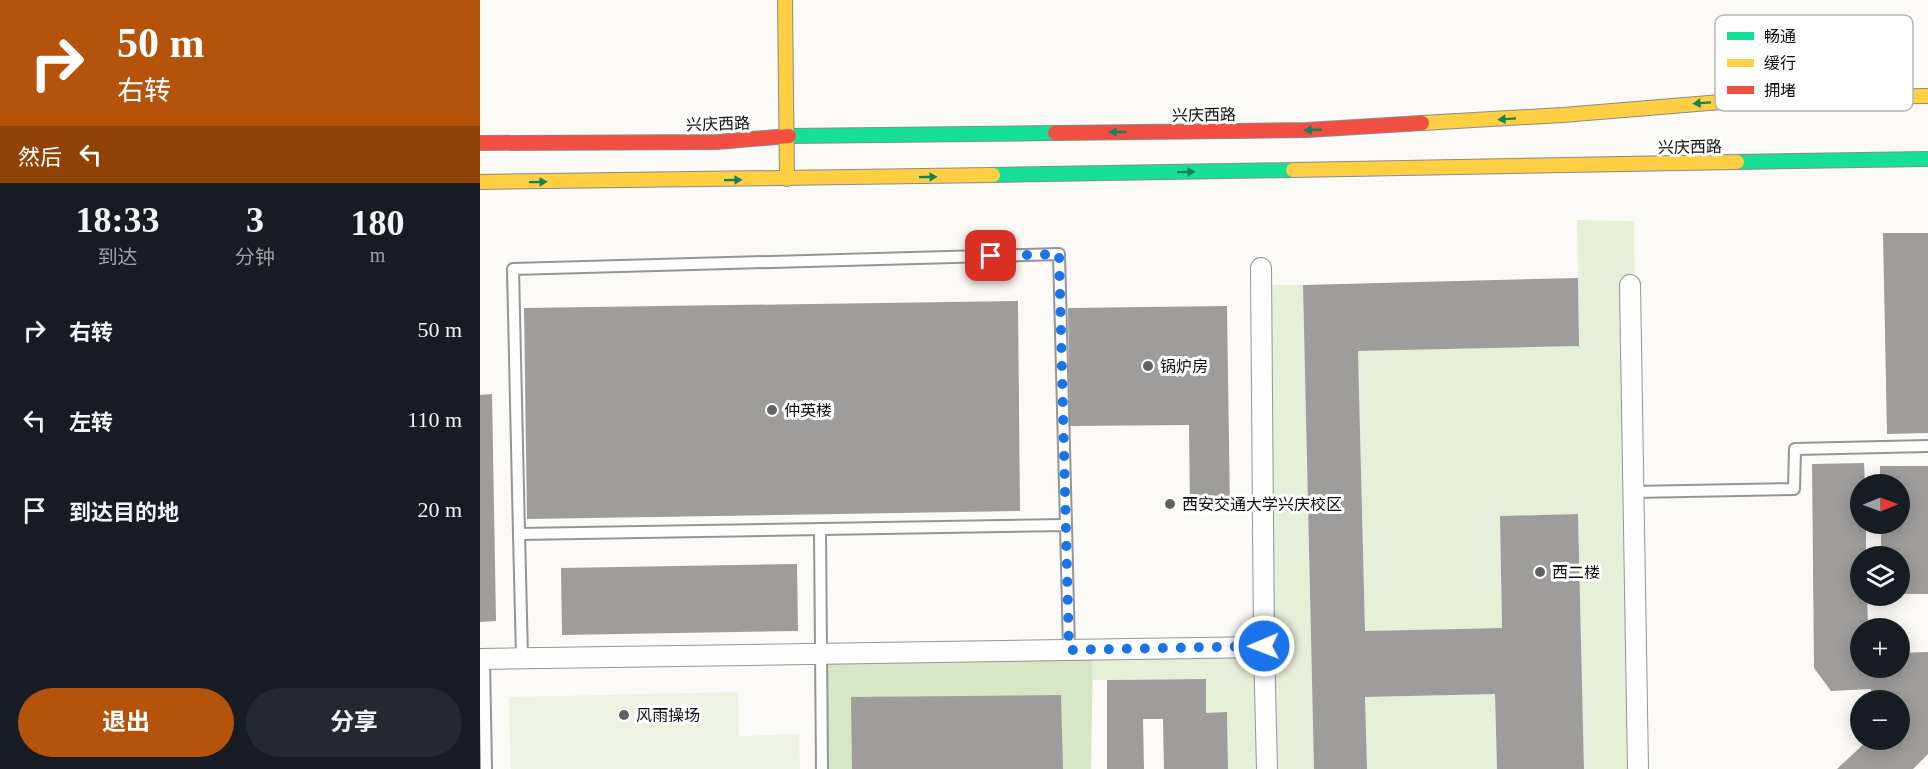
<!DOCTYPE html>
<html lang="zh">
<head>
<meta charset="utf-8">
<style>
	:root { --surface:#171b24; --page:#242831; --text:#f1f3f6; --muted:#9ea1a6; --accent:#b45309 }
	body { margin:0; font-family:"Times New Roman","Noto Sans SC",serif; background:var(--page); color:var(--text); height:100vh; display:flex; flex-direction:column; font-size:22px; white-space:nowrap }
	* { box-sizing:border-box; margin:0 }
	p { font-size:20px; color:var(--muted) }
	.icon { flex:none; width:33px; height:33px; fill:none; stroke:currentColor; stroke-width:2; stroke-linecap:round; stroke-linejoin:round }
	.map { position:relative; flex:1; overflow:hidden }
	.sheet { display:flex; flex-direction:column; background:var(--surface); width:480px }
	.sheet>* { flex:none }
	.hud { background:#b45309; color:#fff; overflow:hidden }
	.needle { width:39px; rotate:89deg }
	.fabs { position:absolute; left:1370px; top:474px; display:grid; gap:12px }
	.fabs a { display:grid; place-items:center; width:60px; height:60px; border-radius:50%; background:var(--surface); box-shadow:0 3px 15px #0003; font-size:30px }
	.pin { position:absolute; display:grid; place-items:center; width:51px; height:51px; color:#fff; margin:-26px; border-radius:12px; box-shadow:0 3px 9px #0006 }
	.me { position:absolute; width:66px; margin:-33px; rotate:269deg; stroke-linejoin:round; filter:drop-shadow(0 0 4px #0008) }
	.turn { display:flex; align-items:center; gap:21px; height:126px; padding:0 18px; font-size:27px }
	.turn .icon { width:78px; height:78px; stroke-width:2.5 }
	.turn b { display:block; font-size:42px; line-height:51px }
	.then { display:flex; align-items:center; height:57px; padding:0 18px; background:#0003; gap:12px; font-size:22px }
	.eta { display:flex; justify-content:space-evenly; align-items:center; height:102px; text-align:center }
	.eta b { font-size:36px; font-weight:700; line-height:42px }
	.cta { display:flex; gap:12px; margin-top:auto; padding:12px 18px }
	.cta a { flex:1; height:69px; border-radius:36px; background:var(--accent); color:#fff; font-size:24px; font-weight:700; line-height:69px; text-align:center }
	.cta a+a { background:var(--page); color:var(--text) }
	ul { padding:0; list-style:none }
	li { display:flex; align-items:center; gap:18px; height:90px; padding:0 18px }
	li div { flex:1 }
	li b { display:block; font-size:22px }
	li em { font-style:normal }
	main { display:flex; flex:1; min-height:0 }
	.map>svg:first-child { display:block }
</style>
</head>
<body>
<main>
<section class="sheet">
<div class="hud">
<div class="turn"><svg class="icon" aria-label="right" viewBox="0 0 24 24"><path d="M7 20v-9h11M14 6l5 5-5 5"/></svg><div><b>50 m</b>右转</div></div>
<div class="then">然后<svg class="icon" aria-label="left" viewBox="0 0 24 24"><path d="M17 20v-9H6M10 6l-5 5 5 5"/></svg></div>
</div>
<div class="eta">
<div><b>18:33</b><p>到达</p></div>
<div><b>3</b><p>分钟</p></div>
<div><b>180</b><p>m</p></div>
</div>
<ul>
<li><svg class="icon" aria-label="right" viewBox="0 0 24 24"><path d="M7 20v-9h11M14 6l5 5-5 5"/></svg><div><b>右转</b></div><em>50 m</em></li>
<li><svg class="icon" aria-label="left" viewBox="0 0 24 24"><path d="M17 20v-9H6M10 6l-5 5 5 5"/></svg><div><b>左转</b></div><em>110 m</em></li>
<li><svg class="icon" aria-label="arrive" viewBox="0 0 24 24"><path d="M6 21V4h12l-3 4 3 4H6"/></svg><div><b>到达目的地</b></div><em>20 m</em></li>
</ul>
<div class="cta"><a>退出</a><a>分享</a></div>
</section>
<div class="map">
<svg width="1448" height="769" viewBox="0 0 1448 769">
	<rect width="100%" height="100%" fill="#fbfaf6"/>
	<!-- green -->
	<g fill="#e6efd8">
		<polygon points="1097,220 1154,221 1159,769 1104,769 1098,514 1020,516 1022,628 885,631 878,351 1099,346"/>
		<polygon points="781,285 823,285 834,769 788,769"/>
		<polygon points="784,647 786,769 748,769 747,713 726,713 726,679 613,680 613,649"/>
		<polygon points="1015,694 1017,769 887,769 885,697"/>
	</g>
	<!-- forest -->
	<polygon fill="#d7e6c6" points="613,649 611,769 347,769 345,656"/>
	<!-- pitch -->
	<polygon fill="#eef3e1" points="258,692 259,736 319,734 320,769 31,769 29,697"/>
	<!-- building -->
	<g fill="#9f9d9b">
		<polygon points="1403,233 1448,233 1448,433 1407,434"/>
		<polygon points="1098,278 1099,346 878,351 885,631 1022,628 1020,516 1098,514 1104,769 1017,769 1015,694 885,697 887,769 834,769 823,285"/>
		<polygon points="538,301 540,511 47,519 44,308"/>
		<polygon points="747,306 750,511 710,511 709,425 590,426 588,308"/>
		<polygon points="12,394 16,621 0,622 0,395"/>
		<polygon points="1384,463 1385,484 1380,484 1380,524 1386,524 1386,556 1380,556 1380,596 1387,596 1388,628 1380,628 1380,668 1419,668 1419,653 1448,652 1448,754 1433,769 1357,769 1388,740 1419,740 1419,700 1391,700 1391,689 1351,691 1334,668 1332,464"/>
		<polygon points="1400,466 1448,466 1448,594 1419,594 1419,556 1401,556 1401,524 1419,524 1419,484 1400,484"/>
		<polygon points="317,564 318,631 82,635 81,568"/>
		<polygon points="726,679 726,713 747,712 748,769 684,769 683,719 663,719 664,769 627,769 627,680"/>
		<polygon points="581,695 583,769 372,769 371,697"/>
	</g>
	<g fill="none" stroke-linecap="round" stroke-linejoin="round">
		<defs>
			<g id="lane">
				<polyline points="1153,492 1314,489 1315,449 1448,446"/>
				<polyline points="340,530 342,769"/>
				<polyline points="39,534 33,269 579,254 586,525"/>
				<polyline points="42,657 39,534 586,525 589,650"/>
				<polyline points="4,659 6,769"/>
			</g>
			<g id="street">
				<polyline points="781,268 784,647 787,769"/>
				<polyline points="1150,285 1158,769"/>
				<polyline points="0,659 784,647"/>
			</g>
			<g id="fast">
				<polyline points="309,136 575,133"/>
				<polyline points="1257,162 1448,159"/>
				<polyline points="513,175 813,170"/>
			</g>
			<g id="slow">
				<polyline points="305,0 307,179"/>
				<polyline points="942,123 1083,115 1290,98 1448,96"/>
				<polyline points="813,170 1257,162"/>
				<polyline points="0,182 513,175"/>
			</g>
			<g id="jam">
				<polyline points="575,133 827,130 942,123"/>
				<polyline points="0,143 237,142 309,136"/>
			</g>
		</defs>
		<!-- lane casing -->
		<use href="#lane" stroke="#959593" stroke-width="14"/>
		<!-- street casing -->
		<use href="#street" stroke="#959593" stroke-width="22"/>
		<!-- fast casing -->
		<use href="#fast" stroke="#8c8b8a" stroke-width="16"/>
		<!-- slow casing -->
		<use href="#slow" stroke="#8c8b8a" stroke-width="16"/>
		<!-- jam casing -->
		<use href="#jam" stroke="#8c8b8a" stroke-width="16"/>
		<!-- lane -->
		<use href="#lane" stroke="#fefefe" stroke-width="10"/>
		<!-- street -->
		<use href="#street" stroke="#fefefe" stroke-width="20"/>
		<!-- fast -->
		<use href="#fast" stroke="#16e098" stroke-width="14"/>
		<!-- slow -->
		<use href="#slow" stroke="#ffcf43" stroke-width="14"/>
		<!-- jam -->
		<use href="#jam" stroke="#f24e42" stroke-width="14"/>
	</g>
	<!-- one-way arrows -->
	<defs><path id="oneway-solid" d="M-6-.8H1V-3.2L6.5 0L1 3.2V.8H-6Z" transform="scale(1.5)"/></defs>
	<g fill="#13825a">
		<use href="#oneway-solid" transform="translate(1222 103) rotate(176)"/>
		<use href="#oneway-solid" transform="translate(1027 119) rotate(176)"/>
		<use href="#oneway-solid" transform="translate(833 130) rotate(178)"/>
		<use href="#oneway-solid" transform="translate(638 132) rotate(179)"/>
		<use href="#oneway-solid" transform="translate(706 172) rotate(-1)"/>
		<use href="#oneway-solid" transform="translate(448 177) rotate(-1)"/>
		<use href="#oneway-solid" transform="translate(253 180) rotate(-1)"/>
		<use href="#oneway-solid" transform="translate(58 182) rotate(-1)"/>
	</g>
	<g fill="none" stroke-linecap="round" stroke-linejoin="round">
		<!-- route -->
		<polyline stroke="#1a73e8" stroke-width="10" stroke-dasharray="0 18" points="511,256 579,254 589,650 784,646"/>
	</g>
	<!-- markers -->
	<g fill="#626160" stroke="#fff" stroke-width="2">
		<circle cx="668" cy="366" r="6"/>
		<circle cx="292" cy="410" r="6"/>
		<circle cx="690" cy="504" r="6"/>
		<circle cx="1060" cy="572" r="6"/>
		<circle cx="144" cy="715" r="6"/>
	</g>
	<g text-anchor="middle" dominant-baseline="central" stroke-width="6" stroke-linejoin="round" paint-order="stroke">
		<!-- street labels -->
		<g font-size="16" fill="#0f0f0f" stroke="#fff">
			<text transform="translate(724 115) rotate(-1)">兴庆西路</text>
			<text transform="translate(238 124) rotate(-2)">兴庆西路</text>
			<text transform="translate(1210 147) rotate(-1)">兴庆西路</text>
		</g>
		<!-- poi labels -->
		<g font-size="16" fill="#0f0f0f" stroke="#fff" text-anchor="start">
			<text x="680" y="366">锅炉房</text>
			<text x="304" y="410">仲英楼</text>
			<text x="702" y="504">西安交通大学兴庆校区</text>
			<text x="1072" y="572">西二楼</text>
			<text x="156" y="715">风雨操场</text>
		</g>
	</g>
	<!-- legend -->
	<rect x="1235" y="15" width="198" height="96" rx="9" fill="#fff" stroke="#b7b7b7" stroke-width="1.5"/>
	<rect x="1247" y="32" width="27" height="8" fill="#16e098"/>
	<rect x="1247" y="59" width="27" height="8" fill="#ffcf43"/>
	<rect x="1247" y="86" width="27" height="8" fill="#f24e42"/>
	<g font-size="16" fill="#0f0f0f">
		<text x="1284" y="42">畅通</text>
		<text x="1284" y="69">缓行</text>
		<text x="1284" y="96">拥堵</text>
	</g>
</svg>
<div class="fabs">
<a><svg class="needle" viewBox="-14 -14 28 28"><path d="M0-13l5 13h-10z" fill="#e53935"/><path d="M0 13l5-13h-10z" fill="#9ea1a6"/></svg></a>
<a><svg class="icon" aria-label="layers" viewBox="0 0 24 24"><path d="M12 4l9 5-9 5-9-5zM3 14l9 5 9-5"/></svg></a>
<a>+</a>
<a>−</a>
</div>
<div class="pin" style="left:511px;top:256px;background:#d93025"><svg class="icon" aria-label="arrive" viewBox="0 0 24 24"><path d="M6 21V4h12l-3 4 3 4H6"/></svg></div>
<svg class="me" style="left:784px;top:646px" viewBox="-20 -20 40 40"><circle r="17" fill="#1a73e8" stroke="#fff" stroke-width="3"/><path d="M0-11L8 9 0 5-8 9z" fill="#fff"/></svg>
</div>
</main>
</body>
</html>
